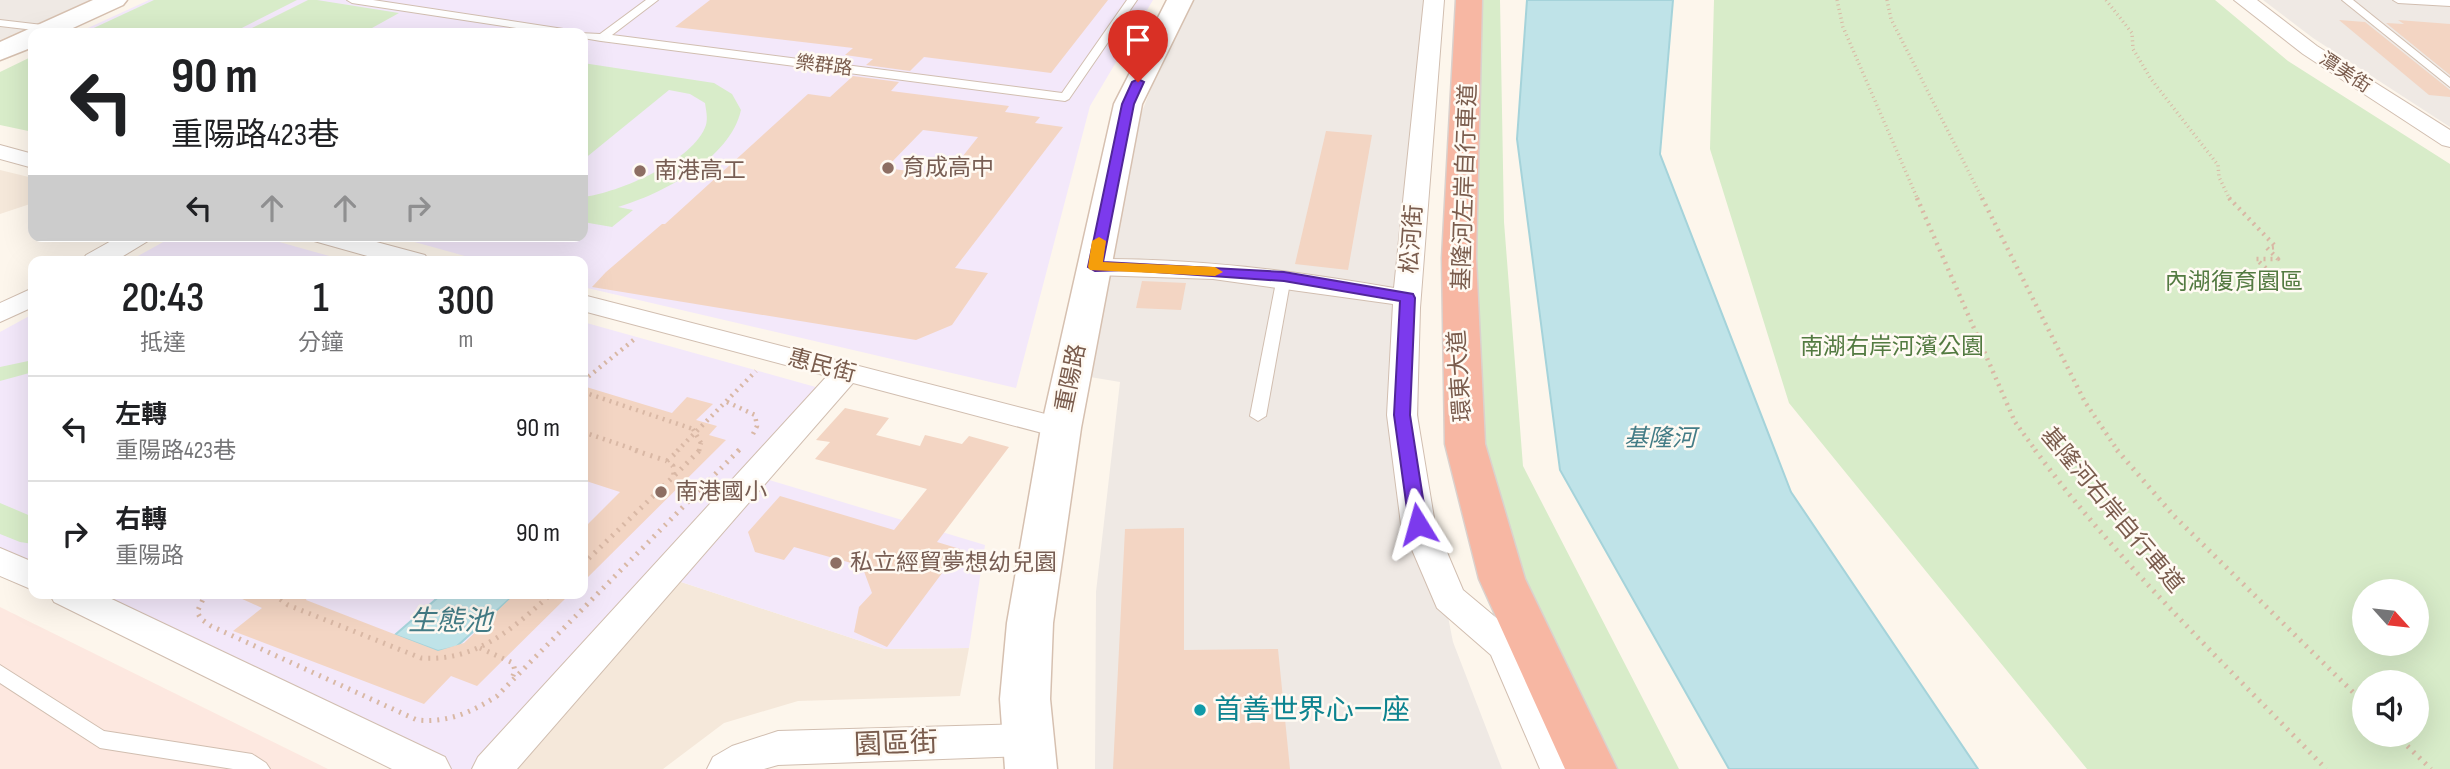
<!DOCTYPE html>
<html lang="zh-TW">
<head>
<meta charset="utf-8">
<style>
	:root { --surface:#fff; --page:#f2f2f2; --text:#202124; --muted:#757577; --line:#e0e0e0 }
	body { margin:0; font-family:"Sofia Sans Condensed","Noto Sans TC",sans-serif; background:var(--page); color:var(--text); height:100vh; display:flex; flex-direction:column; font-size:26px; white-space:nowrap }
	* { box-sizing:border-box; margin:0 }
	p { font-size:23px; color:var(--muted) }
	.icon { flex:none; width:38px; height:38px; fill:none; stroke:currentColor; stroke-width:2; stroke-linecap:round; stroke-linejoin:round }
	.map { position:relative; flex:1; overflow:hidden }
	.details { position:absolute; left:28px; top:256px; width:560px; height:343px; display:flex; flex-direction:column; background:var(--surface); border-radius:14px; box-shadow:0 7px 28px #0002 }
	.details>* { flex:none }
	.top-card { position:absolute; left:28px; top:28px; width:560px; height:214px; border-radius:14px; box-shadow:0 7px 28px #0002; background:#fff; color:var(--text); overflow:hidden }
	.needle { width:46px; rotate:117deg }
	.controls { position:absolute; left:2352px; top:579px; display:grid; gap:14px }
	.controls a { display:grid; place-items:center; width:77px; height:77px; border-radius:50%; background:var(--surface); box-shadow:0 7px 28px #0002; font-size:35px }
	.pin { position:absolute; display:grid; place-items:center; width:60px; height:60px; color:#fff; margin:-72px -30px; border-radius:50% 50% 50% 0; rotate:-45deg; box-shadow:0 0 7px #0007 }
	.pin .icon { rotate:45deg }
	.me { position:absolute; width:77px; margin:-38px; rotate:352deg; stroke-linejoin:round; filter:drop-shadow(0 0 5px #0008) }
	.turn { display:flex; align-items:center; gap:24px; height:147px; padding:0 28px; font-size:32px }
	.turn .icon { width:91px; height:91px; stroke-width:2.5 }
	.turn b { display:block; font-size:49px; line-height:60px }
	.lanes { display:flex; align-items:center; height:66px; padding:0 28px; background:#0003; justify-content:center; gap:35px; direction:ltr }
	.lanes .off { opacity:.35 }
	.eta { display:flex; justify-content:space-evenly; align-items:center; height:119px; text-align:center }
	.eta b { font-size:42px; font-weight:600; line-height:49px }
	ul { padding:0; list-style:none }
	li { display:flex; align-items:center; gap:21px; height:105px; padding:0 28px; border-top:2px solid var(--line) }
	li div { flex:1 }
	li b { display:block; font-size:26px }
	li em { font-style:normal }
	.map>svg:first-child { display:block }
</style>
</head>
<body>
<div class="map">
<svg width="2450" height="769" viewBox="0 0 2450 769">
	<rect width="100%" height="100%" fill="#fdf6ec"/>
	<!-- residential -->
	<g fill="#f5e8da">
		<polygon points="0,170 33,178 33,203 0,214"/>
		<polygon points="675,580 885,649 969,648 960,696 798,701 724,723 663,769 506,769"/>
	</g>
	<!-- commercial -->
	<polygon fill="#fde8e0" points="0,607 328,769 0,769"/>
	<!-- industrial -->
	<g fill="#efe9e4">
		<polygon points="0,0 91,0 0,40"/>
		<polygon points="1192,0 1430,0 1414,149 1420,474 1453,642 1502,769 1095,769 1096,592 1120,382 1084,376 1132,137 1178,20"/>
		<polygon points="2263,0 2450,0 2450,127 2313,38"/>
	</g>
	<!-- education -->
	<g fill="#f3e8fa">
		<polygon points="149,0 1153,0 1090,106 1016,388 583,287 583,261 483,261 393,236 583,236 583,33 77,33"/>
		<polygon points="174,236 258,236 347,261 129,261"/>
		<polygon points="33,314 33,590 0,575 0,332"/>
		<polygon points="583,322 830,391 492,769 430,769 40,593 583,593"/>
		<polygon points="766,479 985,545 969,648 885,649 675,580"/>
	</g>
	<!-- green -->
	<g fill="#d8ecc9" fill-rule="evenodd">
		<polygon points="154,0 297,0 232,33 83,33"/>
		<polygon points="308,0 317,0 399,13 363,33 242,33"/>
		<polygon points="1471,0 1500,0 1504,222 1523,466 1679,769 1594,769 1526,585 1476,434"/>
		<path d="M1714 0H2215L2288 61 2450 164V769H2087L1789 403 1710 149ZM2364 592H2417V644H2364ZM2364 682H2417V735H2364Z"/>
		<polygon points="33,56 33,132 0,125 0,72"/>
		<path d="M583 63 714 83 732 94 741 110C730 159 662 194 618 207L633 210 612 227 583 222V197C618 193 694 161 706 125 708 118 706 110 705 103L690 94 669 90 583 160Z"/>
		<polygon points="33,360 33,372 0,381 0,367"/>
		<polygon points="0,503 33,517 33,544 20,542 0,534"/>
	</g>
	<!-- water -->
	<g fill="#bfe3e8" stroke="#a5d3da" stroke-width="2">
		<polygon points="1527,0 1673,0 1660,154 1791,492 1978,769 1729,769 1560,470 1517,139"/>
		<polygon points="443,593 508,593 514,595 456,647 438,651 395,635"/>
	</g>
	<!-- building -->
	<g fill="#f3d5c3" fill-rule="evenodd">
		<polygon points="710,0 1108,0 1051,73 924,57 910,71 866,65 873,59 845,55 853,48 675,27"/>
		<polygon points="2339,20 2365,22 2450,90 2450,97 2429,95"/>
		<polygon points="2398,20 2450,24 2450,75 2386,23 2404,24"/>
		<path d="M853 76 899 82 891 91 1009 106 1005 112 1040 117 1035 123 1063 127 955 268 988 273 952 325 916 340 592 287 606 272 662 224H665L808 94 830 97ZM923 130 978 137 947 176 886 168Z"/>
		<polygon points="1326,131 1372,135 1348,270 1295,264"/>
		<polygon points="1142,281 1186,283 1181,310 1136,308"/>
		<polygon points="583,386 672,413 687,397 713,404 696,420 717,426 709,435 726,440 583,582 583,529 620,492 583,480"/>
		<polygon points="845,408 889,418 876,435 920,446 925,435 962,444 969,436 1009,447 937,542 960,549 887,647 854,632 859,607 872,593 862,566 794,547 784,560 755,552 748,532 780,496 894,530 927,489 815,459 830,442 816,440"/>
		<polygon points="1184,528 1184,650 1278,649 1290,769 1113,769 1125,529"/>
		<polygon points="229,593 309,593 306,600 438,651 464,643 516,593 571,593 477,686 451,676 424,704 233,631 262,608"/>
	</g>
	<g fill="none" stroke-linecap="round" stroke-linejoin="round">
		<defs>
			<g id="lane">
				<polygon points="347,0 373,0 570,30 575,33 550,33 352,3"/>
				<polygon points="646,0 658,0 612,35 1062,93 1127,0 1137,0 1069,99 1065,101 601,41 583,38 583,33 579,33 600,34"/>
				<polygon points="2342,0 2353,0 2450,78 2450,87"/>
				<polygon points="2393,0 2450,0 2450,6 2398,3"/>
				<polygon points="0,20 51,26 56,29 51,32 0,26"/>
				<polygon points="1284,273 1291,277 1266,416 1258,421 1250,416 1277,277"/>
				<polygon points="0,665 104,731 252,754 266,763 270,769 233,769 100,748 0,683"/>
			</g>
			<g id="street">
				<path d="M1424 0H1444L1420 308 1417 415 1435 524 1463 590 1518 636 1580 769H1540L1491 655 1437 608 1401 524 1387 415 1393 304 1213 279 1095 275 1086 273 1082 267 1086 261 1095 259C1196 258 1295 271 1394 288Z"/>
				<polygon points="2234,0 2257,0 2317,46 2450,130 2450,147 2442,145 2303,54"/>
				<polygon points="0,145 33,154 33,168 0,159"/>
				<polygon points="120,236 152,236 148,241 115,261 82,261 86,255"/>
				<polygon points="310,236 354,236 425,255 429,261 385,261 314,241"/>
				<polygon points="33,288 33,307 0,322 0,303"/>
				<polygon points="583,295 1061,418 1072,421 1076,428 1072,435 1061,438 853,383 517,769 472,769 478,757 827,376 583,311"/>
				<polygon points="0,548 33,562 33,590 0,576"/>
				<polygon points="49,593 99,593 445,757 451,769 392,769 54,602"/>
				<polygon points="1028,724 1042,728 1048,740 1042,752 1028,756 778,765 764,769 707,769 713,757 732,746 778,731"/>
			</g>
			<g id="secondary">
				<polygon points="93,0 127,0 123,5 62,33 33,33 33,47 0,60 0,42"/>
				<polygon points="1167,0 1193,0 1142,104 1081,428 1053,623 1050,699 1057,769 1005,769 1000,699 1007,623 1041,428 1114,104"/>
			</g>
			<polygon id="highway" points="1456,0 1482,0 1476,258 1485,444 1525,579 1617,769 1565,769 1479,579 1445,444 1442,258"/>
		</defs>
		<!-- lane casing -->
		<use href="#lane" stroke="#d1beb0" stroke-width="2"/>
		<!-- street casing -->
		<use href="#street" stroke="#d1beb0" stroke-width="2"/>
		<!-- secondary casing -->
		<use href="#secondary" stroke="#d6c0b0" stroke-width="3"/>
		<!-- highway casing -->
		<use href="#highway" stroke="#dad1cd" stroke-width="3"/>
		<!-- path-far2 -->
		<g stroke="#d9b8a5" stroke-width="3.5" stroke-dasharray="1 3.5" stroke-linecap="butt">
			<polyline points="1837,0 1843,27 1918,200"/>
			<polyline points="1887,0 1891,19 1983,200"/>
			<polyline points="2106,0 2132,33 2133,49 2151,79 2218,165 2219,177 2230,200"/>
		</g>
		<!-- path-far1 -->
		<g stroke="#d9b8a5" stroke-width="4.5" stroke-dasharray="2 5" stroke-linecap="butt">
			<polyline points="1917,198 2015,422 2036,451"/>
			<polyline points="1982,198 2085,402 2118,451"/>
			<polyline points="2229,198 2276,247 2267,248 2278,259 2256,259 2272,274"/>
			<polyline points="583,381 636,338"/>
			<polyline points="583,392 693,429"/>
			<polyline points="727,402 755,415 757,426 752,436"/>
			<polyline points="583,432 639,451"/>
			<polyline points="677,451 756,371"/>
			<polyline points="699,451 701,443"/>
			<polyline points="738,451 741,448"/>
		</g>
		<!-- path -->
		<g stroke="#d9b8a5" stroke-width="5" stroke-dasharray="2 6" stroke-linecap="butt">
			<path d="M2035 450C2120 565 2227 666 2326 769"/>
			<polyline points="2117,450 2174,516 2364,703"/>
			<polyline points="667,461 679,450"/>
			<polyline points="675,475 700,450"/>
			<polyline points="583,564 674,476 673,466 667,461 634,450"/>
			<path d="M206 593 197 612 201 619 211 626 417 720C448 723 472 712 497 696L739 450"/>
			<path d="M277 593V597L288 605 421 658C476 662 514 628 552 593"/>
			<polyline points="480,648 513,663 515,671 512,678"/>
			<polyline points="2396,735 2431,769"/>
		</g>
		<!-- lane -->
		<use href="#lane" fill="#fff" fill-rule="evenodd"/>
		<!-- street -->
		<use href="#street" fill="#fff" fill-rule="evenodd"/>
		<!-- secondary -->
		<use href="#secondary" fill="#fff" fill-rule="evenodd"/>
		<!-- highway -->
		<use href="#highway" fill="#f7b7a3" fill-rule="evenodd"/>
		<!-- path-bridge -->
		<polyline stroke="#d9b8a5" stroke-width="4.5" stroke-dasharray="2 5" stroke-linecap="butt" points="693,429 701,443"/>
	</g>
	<!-- route -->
	<polygon fill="#7c3aed" stroke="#51269a" stroke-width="2" points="1138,79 1144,82 1134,104 1103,262 1284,272 1413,294 1415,298 1410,415 1427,524 1424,529 1412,529 1409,524 1394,415 1400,301 1284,281 1127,270 1095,271 1088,267 1122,104 1132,82"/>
	<!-- slow -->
	<polygon fill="#f59e0b" points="1099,237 1106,241 1103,262 1215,267 1223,272 1215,276 1090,270 1088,267 1092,241"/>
	<!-- markers -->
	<g fill="#8d6e63" stroke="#fffaf3" stroke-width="2.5">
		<circle cx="888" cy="168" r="7"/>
		<circle cx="640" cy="171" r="7"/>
		<circle cx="661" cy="492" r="7"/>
		<circle cx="836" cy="563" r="7"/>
	</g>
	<circle fill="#0f9aa8" stroke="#fffaf3" stroke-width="2.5" cx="1200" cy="710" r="7"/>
	<g text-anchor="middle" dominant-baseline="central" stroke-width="5" stroke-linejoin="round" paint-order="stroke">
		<!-- far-street labels -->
		<g font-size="19" fill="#7a5c4d" stroke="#fffaf3">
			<text transform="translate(824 66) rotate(7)">樂群路</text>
			<text transform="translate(2345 73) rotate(33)">潭美街</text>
		</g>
		<!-- education labels -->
		<g font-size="23" fill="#785e54" stroke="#fffaf3" text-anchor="start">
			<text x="902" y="168">育成高中</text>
			<text x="654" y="171">南港高工</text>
			<text x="675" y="492">南港國小</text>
			<text x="850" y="563">私立經貿夢想幼兒園</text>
		</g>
		<!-- street labels -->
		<g font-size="23" fill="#7a5c4d" stroke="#fffaf3">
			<text transform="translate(1465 187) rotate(-88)">基隆河左岸自行車道</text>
			<text transform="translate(1412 239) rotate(-86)">松河街</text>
			<text transform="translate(822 366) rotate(15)">惠民街</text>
			<text transform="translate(1460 376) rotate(-94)">環東大道</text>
			<text transform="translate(1071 378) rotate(-78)">重陽路</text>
			<text transform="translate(2112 510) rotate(50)">基隆河右岸自行車道</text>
		</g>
		<!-- park labels -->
		<g font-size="23" fill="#537a41" stroke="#fffaf3">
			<text x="2234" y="282">內湖復育園區</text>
			<text x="1892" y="347">南湖右岸河濱公園</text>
		</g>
		<!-- water labels -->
		<g font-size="24" font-style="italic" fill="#437c86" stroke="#fffaf3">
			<text x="1660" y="438">基隆河</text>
		</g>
		<!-- near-water labels -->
		<g font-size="28" font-style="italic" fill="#437c86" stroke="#fffaf3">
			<text x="450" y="621">生態池</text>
		</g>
		<!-- near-culture labels -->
		<g font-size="28" fill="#0d838f" stroke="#fffaf3" text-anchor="start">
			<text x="1214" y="710">首善世界心一座</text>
		</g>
		<!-- near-street labels -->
		<g font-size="28" fill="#7a5c4d" stroke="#fffaf3">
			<text transform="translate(896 744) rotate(-2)">園區街</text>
		</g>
	</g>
</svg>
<div class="controls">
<a><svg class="needle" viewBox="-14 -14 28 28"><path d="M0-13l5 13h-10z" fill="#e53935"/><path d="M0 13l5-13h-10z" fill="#757577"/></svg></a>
<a><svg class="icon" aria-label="sound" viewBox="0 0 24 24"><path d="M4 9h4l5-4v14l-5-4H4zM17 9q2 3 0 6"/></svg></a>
</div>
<div class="pin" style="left:1138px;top:82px;background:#d93025"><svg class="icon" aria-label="arrive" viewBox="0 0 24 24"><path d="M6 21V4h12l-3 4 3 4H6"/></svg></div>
<svg class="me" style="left:1418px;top:524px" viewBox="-20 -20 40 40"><path d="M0-17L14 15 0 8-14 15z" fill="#7c3aed" stroke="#fff" stroke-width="4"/></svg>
<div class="top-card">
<div class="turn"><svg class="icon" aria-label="left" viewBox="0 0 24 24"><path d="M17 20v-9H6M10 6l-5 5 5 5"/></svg><div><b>90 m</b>重陽路423巷</div></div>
<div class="lanes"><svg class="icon" aria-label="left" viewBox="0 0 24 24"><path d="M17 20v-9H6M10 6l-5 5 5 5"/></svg><svg class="icon off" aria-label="ahead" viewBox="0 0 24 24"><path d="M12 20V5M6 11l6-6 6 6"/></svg><svg class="icon off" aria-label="ahead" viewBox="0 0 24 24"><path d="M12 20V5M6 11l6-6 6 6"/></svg><svg class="icon off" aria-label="right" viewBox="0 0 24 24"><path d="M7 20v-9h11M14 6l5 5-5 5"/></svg></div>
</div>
<section class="details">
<div class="eta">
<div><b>20:43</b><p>抵達</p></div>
<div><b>1</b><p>分鐘</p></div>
<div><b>300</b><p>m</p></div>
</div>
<ul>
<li><svg class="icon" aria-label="left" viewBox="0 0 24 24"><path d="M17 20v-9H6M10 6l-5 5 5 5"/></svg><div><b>左轉</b><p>重陽路423巷</p></div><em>90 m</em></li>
<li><svg class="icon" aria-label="right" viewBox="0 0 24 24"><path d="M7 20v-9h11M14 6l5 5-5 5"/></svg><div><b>右轉</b><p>重陽路</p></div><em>90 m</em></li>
</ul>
</section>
</div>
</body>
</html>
